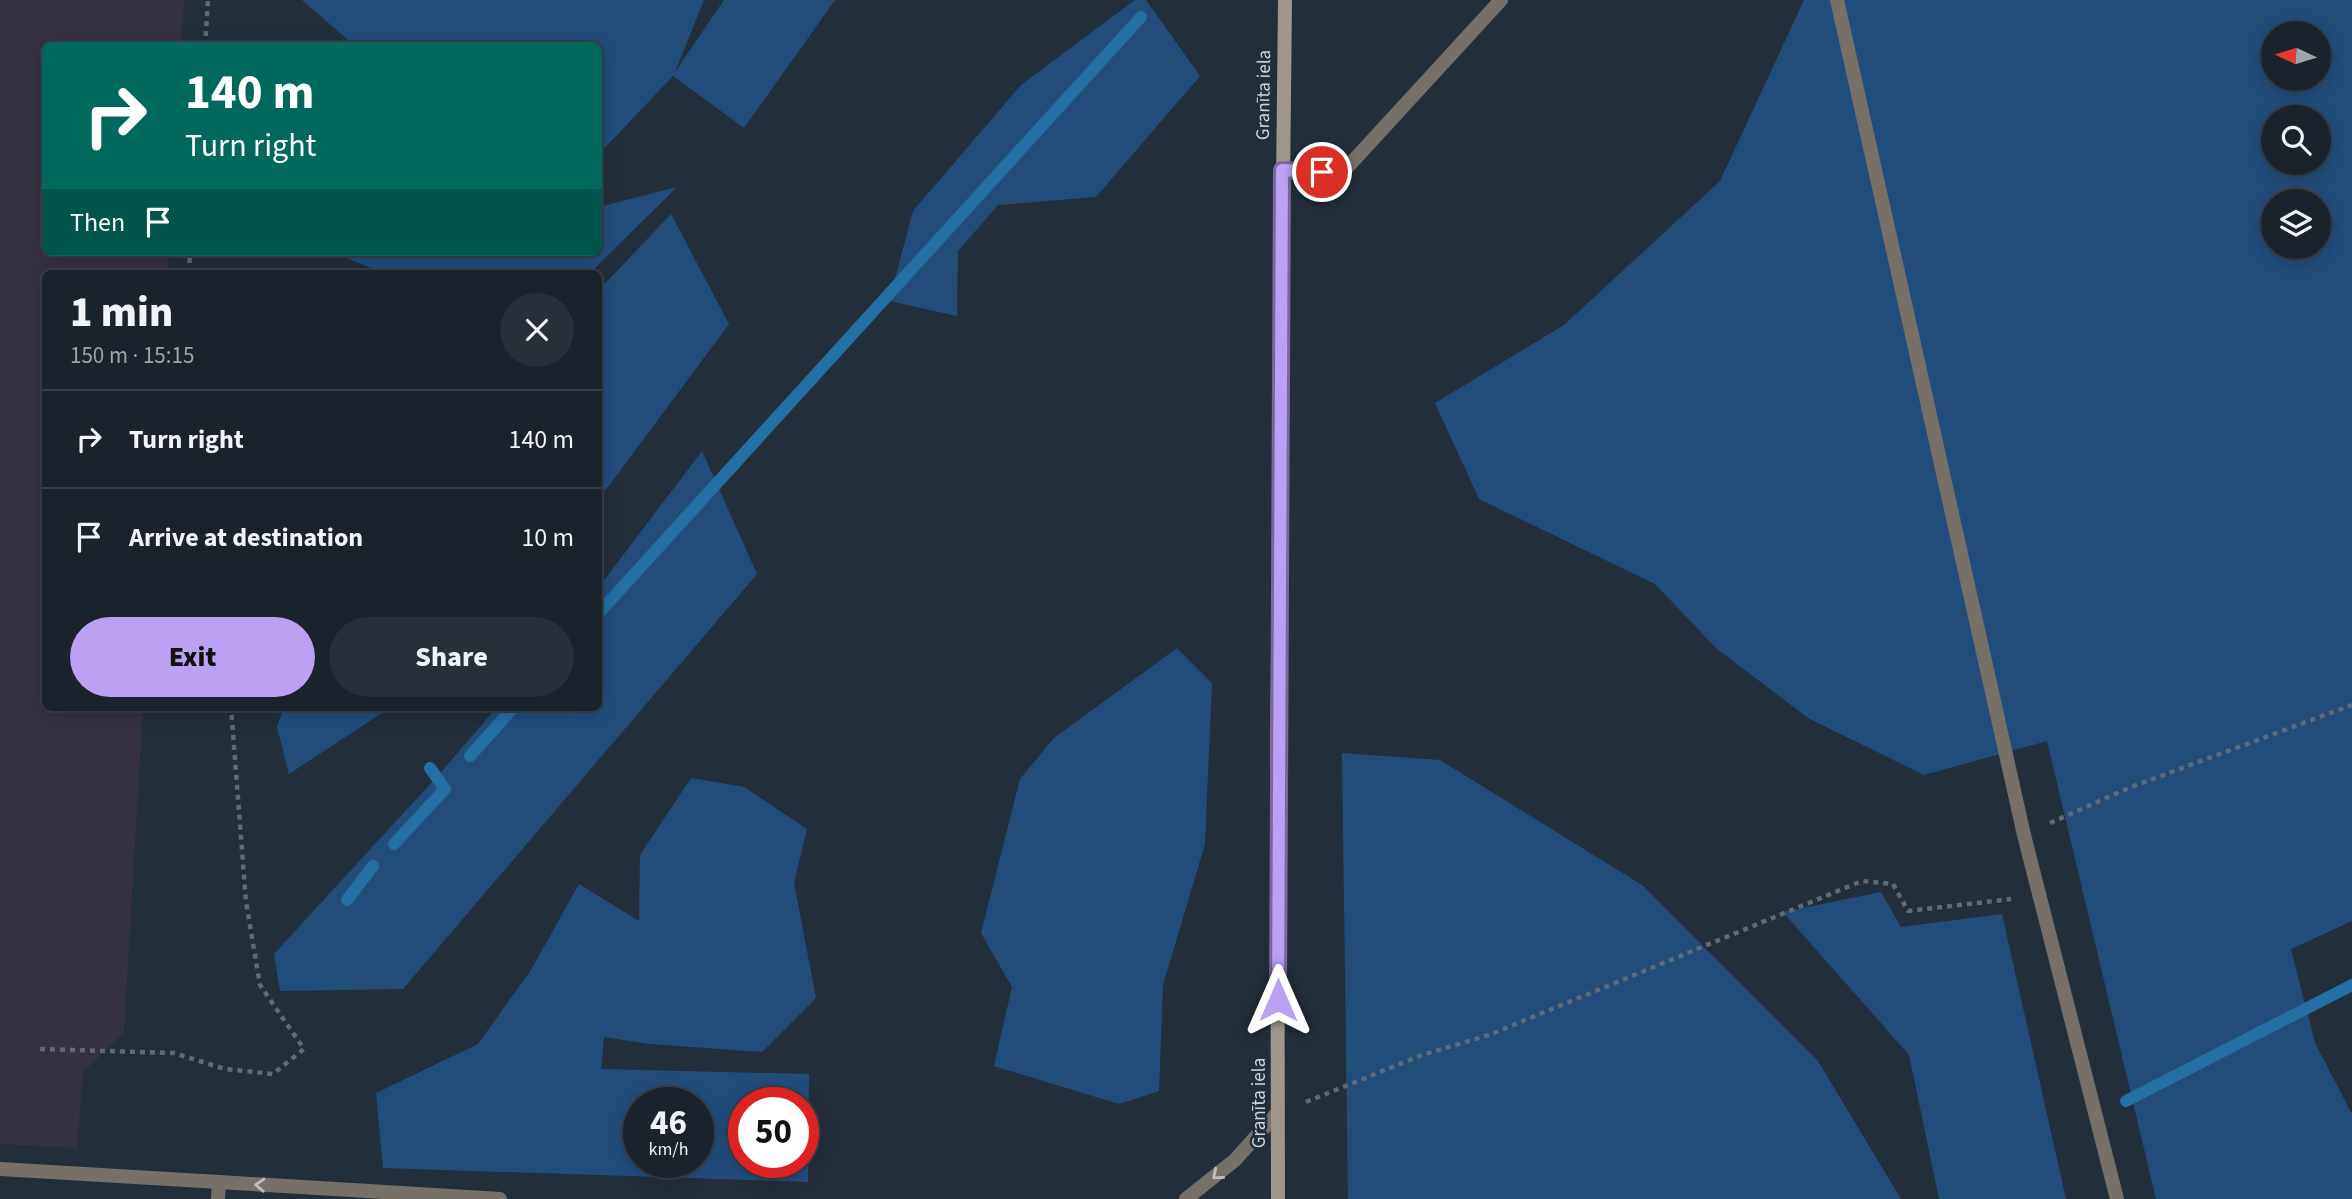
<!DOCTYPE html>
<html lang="en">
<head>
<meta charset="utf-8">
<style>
	:root { --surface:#1a222c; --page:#272f38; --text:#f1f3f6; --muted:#9fa4a9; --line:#383f48; --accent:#bca0f2 }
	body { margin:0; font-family:"Source Sans 3",sans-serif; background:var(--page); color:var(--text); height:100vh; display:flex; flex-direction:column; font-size:26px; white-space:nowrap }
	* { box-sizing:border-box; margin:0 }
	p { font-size:23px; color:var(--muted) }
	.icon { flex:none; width:38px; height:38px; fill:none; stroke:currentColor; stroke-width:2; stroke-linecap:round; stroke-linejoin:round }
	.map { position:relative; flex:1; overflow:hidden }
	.drawer { position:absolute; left:42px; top:270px; width:560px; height:441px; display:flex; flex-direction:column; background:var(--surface); border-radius:10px; box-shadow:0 4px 18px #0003,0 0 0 2px var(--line) }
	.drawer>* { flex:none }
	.guide { position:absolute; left:42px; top:42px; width:560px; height:214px; border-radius:10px; box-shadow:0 4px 18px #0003,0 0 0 2px var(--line); background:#00695c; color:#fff; overflow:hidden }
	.needle { width:46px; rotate:274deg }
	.tools { position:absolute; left:2261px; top:21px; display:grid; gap:14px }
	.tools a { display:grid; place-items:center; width:70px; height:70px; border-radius:50%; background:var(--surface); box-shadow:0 4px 18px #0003,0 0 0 2px var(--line); font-size:35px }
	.speed { position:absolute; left:623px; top:1087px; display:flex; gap:14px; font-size:35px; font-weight:700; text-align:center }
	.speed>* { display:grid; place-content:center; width:91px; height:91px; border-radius:50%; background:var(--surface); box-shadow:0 4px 18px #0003,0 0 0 2px var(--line); line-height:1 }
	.speed small { font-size:18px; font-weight:400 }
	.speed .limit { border:10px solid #d22; background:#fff; color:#111 }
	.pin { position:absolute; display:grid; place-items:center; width:60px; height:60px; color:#fff; margin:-30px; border:4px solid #fff; border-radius:50%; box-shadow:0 2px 7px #0007 }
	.me { position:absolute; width:77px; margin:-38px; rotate:0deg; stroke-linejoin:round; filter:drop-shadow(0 0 5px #0008) }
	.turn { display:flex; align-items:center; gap:24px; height:147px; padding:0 28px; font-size:32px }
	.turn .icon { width:91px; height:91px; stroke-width:2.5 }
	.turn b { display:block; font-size:49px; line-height:60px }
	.then { display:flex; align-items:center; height:66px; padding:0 28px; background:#0003; gap:14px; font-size:26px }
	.round { display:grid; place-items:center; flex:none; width:74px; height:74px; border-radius:37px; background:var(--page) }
	.headline { display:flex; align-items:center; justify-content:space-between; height:119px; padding:0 28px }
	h1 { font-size:42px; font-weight:800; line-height:52px }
	.button { display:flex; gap:14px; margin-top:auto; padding:14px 28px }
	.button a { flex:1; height:80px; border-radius:42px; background:var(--accent); color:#111; font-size:28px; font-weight:800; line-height:80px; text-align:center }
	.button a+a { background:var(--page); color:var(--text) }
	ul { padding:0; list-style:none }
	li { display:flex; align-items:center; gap:21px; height:98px; padding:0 28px; border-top:2px solid var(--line) }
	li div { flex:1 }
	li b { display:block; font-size:26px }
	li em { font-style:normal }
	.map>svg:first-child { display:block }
</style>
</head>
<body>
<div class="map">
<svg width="2352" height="1199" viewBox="0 0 2352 1199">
	<rect width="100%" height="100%" fill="#232e3b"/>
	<!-- industrial -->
	<polygon fill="#363142" points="0,0 184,0 181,45 46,46 46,252 169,252 168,273 46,273 46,707 143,707 124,1032 83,1072 77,1148 0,1144"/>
	<!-- green -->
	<g fill="#224d7b" fill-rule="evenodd">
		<polygon points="302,0 704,0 675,72 724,0 835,0 744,128 673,76 599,154 598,46 354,45"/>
		<polygon points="1135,0 1146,0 1200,76 1096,197 998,205 958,251 957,316 889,301 913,211 1021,85"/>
		<path d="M1804 0H2352V921L2291 949 2315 1043 2352 1114V1199H2156L2047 741 1924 775 1808 718 1716 648 1655 584 1479 499 1435 403 1564 325 1720 181ZM2273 33H2319V79H2273ZM2273 117H2319V163H2273ZM2273 201H2319V247H2273Z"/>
		<polygon points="677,187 590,273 384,273 331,252 598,252 599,207"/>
		<polygon points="671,214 729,324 599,499 599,290"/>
		<polygon points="702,451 757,574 403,989 280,991 274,954 443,770 497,707 598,707 599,587"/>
		<polygon points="1177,648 1212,683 1205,844 1163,985 1159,1091 1119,1104 994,1066 1012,987 981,933 1020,779 1054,738"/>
		<polygon points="284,707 391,707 289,774 277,727"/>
		<polygon points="1342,753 1440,760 1642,885 1818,1061 1901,1199 1348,1199"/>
		<path d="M691 778 744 787 807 829 794 883 816 998 762 1052 649 1044 604 1037 601 1069 809 1074 808 1182 383 1168 376 1093 478 1044 531 970 579 884 639 921 640 855ZM698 1102V1162H639V1102ZM803 1102V1162H744V1102Z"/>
		<polygon points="1881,892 1901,927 2002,914 2066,1199 1939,1199 1909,1055 1783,912"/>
	</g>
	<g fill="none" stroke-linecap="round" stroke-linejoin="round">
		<!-- stream -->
		<g stroke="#246fa4" stroke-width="12">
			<polyline points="598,614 1141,17"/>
			<polyline points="470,756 514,707"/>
			<polyline points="394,844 445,789 430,768"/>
			<polyline points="347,900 373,866"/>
			<polyline points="2126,1101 2352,985"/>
		</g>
		<!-- path -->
		<g stroke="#616b76" stroke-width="4.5" stroke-dasharray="5 5" stroke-linecap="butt">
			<polyline points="205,46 208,0"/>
			<polyline points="189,273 190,252"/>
			<polyline points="2050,823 2131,787 2352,705"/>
			<polyline points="40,1049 174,1053 225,1069 273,1074 304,1049 260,985 246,902 231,707"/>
			<polyline points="1306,1102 1422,1055 1489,1035 1862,881 1893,884 1908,911 2011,899"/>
		</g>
		<!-- service -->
		<polyline stroke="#767069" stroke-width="14" points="0,1169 219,1182"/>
		<!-- minor -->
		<g stroke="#767069" stroke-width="14">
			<polyline points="1837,0 2024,835 2117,1199"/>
			<polyline points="218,1199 219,1182 500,1199"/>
			<polyline points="1186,1199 1235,1160 1278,1112"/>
		</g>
		<!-- tertiary -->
		<polyline stroke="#767069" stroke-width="14" points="1282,170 1343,172 1501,0"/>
		<!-- secondary -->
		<polyline stroke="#9f968b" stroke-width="14" points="1278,1199 1277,749 1285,0"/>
	</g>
	<!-- one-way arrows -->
	<defs><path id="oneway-chevron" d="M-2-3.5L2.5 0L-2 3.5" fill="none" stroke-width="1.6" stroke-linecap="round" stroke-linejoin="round" transform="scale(1.75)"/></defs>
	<g stroke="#bcc0c5">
		<use href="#oneway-chevron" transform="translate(1217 1175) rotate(140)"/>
		<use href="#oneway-chevron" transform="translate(260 1185) rotate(-177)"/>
	</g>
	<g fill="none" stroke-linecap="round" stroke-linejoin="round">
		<defs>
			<polyline id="route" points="1278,1000 1282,170 1322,172"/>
		</defs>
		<!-- route casing -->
		<use href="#route" stroke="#7a689d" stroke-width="18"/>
		<!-- route -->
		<use href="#route" stroke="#bca0f2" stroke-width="12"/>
	</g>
	<g text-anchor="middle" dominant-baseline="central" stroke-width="5" stroke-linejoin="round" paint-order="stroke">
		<!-- street labels -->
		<g font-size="19" fill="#cdd4dc" stroke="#232e3b">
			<text transform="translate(1264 95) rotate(-89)">Granīta iela</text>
			<text transform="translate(1259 1103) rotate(-90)">Granīta iela</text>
		</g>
	</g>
</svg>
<div class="tools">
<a><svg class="needle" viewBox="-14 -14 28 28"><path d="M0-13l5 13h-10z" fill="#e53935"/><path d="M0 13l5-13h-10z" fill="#9fa4a9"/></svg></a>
<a><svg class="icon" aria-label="search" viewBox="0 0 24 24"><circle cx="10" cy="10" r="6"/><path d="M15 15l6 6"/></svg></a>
<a><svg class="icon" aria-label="layers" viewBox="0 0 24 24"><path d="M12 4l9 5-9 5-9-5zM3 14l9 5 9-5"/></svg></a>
</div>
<div class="speed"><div>46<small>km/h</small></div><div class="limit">50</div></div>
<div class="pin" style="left:1322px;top:172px;background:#d93025"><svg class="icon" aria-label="arrive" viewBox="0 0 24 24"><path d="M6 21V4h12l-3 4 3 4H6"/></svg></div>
<svg class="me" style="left:1278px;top:1000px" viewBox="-20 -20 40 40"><path d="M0-17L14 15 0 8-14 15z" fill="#bca0f2" stroke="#fff" stroke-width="4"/></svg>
<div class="guide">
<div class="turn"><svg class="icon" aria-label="right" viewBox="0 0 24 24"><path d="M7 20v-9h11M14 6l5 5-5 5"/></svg><div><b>140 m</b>Turn right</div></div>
<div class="then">Then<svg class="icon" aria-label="arrive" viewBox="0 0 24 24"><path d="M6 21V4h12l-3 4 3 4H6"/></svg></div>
</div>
<section class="drawer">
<div class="headline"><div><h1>1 min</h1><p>150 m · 15:15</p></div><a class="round"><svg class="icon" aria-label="close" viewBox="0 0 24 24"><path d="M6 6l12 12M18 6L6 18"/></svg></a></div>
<ul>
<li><svg class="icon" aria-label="right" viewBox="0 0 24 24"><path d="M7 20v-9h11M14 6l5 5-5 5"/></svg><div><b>Turn right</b></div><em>140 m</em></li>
<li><svg class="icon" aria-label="arrive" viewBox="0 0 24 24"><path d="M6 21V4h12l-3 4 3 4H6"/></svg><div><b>Arrive at destination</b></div><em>10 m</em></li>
</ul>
<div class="button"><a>Exit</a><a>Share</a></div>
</section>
</div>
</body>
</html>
